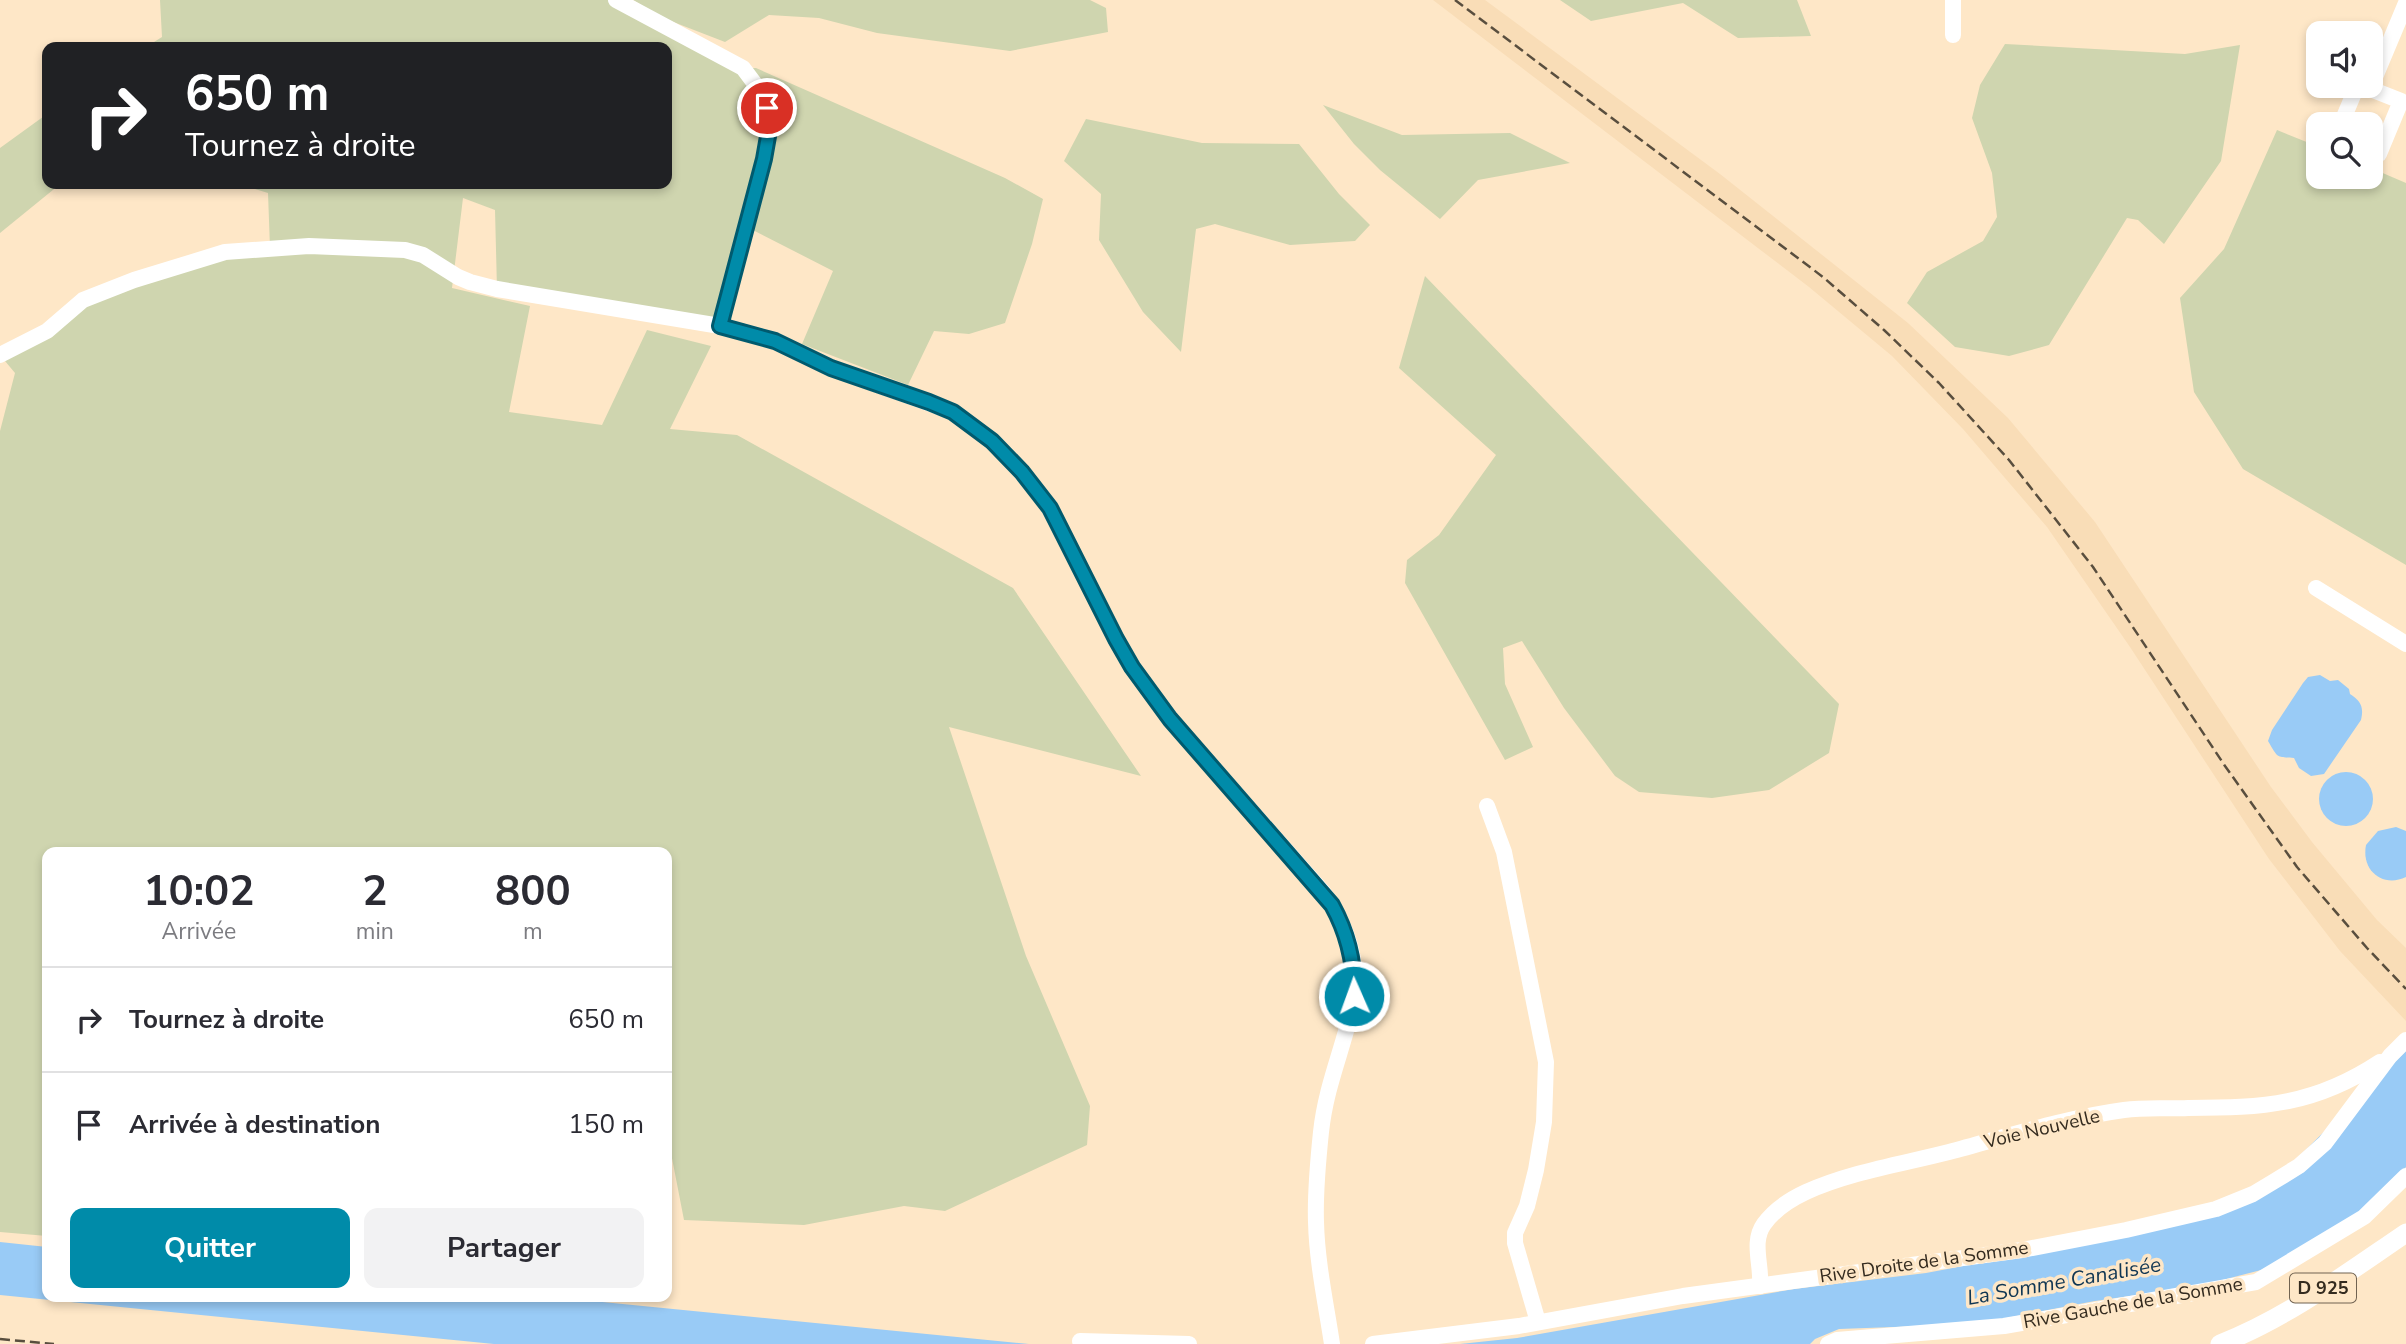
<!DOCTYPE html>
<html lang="fr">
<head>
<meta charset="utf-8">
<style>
	:root { --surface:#fff; --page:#f2f2f3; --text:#2b2b33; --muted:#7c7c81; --line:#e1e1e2; --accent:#008ba9 }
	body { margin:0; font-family:"Nunito Sans",sans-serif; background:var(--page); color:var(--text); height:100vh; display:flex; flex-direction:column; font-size:26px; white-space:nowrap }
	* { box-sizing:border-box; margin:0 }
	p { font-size:23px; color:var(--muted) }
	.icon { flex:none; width:38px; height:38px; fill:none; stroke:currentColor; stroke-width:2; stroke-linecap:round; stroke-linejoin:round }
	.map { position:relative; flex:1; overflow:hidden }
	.side { position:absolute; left:42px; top:847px; width:630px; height:455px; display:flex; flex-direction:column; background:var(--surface); border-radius:14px; box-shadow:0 4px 10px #0003 }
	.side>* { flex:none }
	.guide { position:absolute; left:42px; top:42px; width:630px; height:147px; border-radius:14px; box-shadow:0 4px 10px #0003; background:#202124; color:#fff; overflow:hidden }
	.controls { position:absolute; left:2306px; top:21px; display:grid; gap:14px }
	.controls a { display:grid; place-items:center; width:77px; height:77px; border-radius:14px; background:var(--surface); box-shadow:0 4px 10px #0003; font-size:35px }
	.pin { position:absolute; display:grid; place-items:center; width:60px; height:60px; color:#fff; margin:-30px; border:4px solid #fff; border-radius:50%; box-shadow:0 2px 7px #0007 }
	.me { position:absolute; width:77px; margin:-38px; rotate:358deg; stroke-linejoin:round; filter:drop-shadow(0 0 5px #0008) }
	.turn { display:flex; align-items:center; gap:24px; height:147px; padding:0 28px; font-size:32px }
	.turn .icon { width:91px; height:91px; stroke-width:2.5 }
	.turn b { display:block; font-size:49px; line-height:60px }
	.eta { display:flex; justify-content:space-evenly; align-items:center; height:119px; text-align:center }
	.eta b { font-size:42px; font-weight:700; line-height:49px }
	.cta { display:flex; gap:14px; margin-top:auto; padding:14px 28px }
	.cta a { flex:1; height:80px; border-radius:14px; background:var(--accent); color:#fff; font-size:28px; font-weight:700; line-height:80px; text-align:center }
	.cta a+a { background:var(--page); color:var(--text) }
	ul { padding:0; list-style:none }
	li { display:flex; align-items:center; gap:21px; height:105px; padding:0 28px; border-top:2px solid var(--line) }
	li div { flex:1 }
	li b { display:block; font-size:26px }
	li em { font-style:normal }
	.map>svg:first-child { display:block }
</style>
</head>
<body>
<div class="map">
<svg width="2406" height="1344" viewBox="0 0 2406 1344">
	<rect width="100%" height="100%" fill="#fee7c7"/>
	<!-- built -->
	<polygon fill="#f9ddb7" points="1433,0 1485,0 1720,174 1908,323 2008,418 2095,522 2271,787 2312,842 2377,920 2406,948 2406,1021 2340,951 2269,859 2130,647 2047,527 1963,429 1892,356 1809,287"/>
	<!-- green -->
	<g fill="#cfd5af">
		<polygon points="160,0 616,0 743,68 756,68 1005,178 1043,199 1032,244 1005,323 969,334 934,331 908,385 802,344 833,271 747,227 720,326 497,289 495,210 463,198 452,288 530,306 509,412 602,425 647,330 711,346 670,429 737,435 1013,588 1141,776 949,727 1026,956 1090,1106 1087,1145 945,1211 904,1206 804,1225 684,1220 670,1148 667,1146 667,852 47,852 47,1236 0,1232 0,431 15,373 0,355 97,293 270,248 268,193 238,184 667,184 667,47 146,47 162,37"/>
		<polygon points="633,0 1090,0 1106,8 1108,32 1010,51 877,33 819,18 769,15 725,42 663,18"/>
		<polygon points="1560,0 1797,0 1811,36 1738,38 1683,3 1591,21"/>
		<polygon points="2005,44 2185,54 2240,45 2221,161 2164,244 2138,220 2127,218 2049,345 2009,356 1955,347 1907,303 1927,272 1983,241 1997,217 1992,173 1972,118 1980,85"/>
		<polygon points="1323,105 1402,135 1510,133 1570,163 1478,180 1440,219 1380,170 1354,144"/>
		<polygon points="47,114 47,184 141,184 59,185 0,233 0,148"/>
		<polygon points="1086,119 1202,143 1299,144 1339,194 1370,225 1355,241 1290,245 1215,224 1196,229 1181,352 1143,312 1099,240 1101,194 1064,161"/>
		<polygon points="2277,130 2319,147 2319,177 2371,177 2371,168 2406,183 2406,565 2243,469 2194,392 2180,298 2224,249"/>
		<polygon points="1425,276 1839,704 1829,753 1769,790 1712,798 1639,792 1615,776 1564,708 1522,641 1503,648 1505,684 1533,747 1505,760 1405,583 1407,560 1439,535 1496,455 1399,368"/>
	</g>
	<!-- water -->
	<g fill="#99cbf6">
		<path d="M2320 675 2330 681 2338 680 2349 689 2350 694C2361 701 2364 707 2361 720L2324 774 2311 776 2299 768 2294 758C2276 757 2278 758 2268 741L2272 730 2303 683 2308 677Z"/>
		<circle cx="2346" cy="799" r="27"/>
		<path d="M2396 827 2406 831V877C2383 888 2361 871 2366 845L2378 831Z"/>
		<polygon points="2406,1051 2406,1167 2355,1219 2265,1269 2199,1286 2095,1301 1975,1324 1839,1329 1815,1339 1810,1344 1460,1344 1517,1338 1794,1289 1926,1273 2076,1245 2260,1195"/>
		<polygon points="0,1242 47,1247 47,1297 552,1297 1029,1344 494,1344 0,1295"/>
	</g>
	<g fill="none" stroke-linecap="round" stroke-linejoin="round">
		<!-- minor -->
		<g stroke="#fff" stroke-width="16">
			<polyline points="616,0 743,68 761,92 767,108 770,125 764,159 720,326"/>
			<polyline points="1953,35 1953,0"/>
			<polyline points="2363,86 2401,101 2379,154 2371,151"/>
			<polyline points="2370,89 2406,3"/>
			<polyline points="2341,124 2357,86"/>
			<path d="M0 355 47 331 83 300 134 280 225 252 309 246 405 250 423 255 458 277 470 282 497 289 720 326 775 341 831 368 953 412 992 441 1022 472 1050 508 1116 639 1132 667 1170 719 1323 892C1390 984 1331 1039 1321 1132 1318 1161 1315 1193 1316 1222 1317 1263 1326 1304 1332 1344"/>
			<polyline points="2316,588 2406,644"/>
			<polyline points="1487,806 1504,852 1546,1062 1544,1122 1536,1170 1527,1206 1515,1233 1515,1243 1538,1322"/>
			<path d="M1760 1286C1762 1265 1751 1242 1764 1224 1774 1210 1791 1199 1806 1192 1850 1172 1902 1164 1949 1152 2006 1137 2065 1118 2124 1110 2145 1107 2167 1109 2188 1108 2264 1108 2315 1105 2380 1062"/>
			<polyline points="1080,1341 1189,1344"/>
			<polyline points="1373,1344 1519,1326 1683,1296 2022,1250 2126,1230 2216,1209 2253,1194 2273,1182 2299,1166 2325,1143 2390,1056 2406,1040"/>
			<polyline points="1828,1344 1837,1340 2004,1326 2256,1282 2364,1217 2406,1176"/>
		</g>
		<!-- major -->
		<path stroke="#fff" stroke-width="19" d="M2220 1344C2287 1318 2347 1273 2406 1233"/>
		<!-- rail -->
		<g stroke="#594e3e" stroke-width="2.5" stroke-dasharray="10 5" stroke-linecap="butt">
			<polyline points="1455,0 1823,277 1884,330 1939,383 2009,460 2093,567 2225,766 2297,867 2367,948 2406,989"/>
			<polyline points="0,1339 54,1344"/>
		</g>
	</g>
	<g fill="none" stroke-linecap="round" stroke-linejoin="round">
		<defs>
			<path id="route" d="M767 108 770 125 764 159 720 326 775 341 831 368 929 402 953 412 992 441 1022 472 1050 508 1116 639 1132 667 1170 719 1332 905C1348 934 1355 963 1354 996"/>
		</defs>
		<!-- route casing -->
		<use href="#route" stroke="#005a6e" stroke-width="18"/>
		<!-- route -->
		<use href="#route" stroke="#008ba9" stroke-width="12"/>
	</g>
	<g text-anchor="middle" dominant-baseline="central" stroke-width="7" stroke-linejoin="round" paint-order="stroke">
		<!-- shield labels -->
		<rect fill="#fee7c7" stroke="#716351" stroke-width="2" x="2290" y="1273.5" width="66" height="29" rx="5"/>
		<g font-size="18" font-weight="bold" fill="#342b1f">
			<text x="2323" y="1288">D 925</text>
		</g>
		<!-- street labels -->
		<g font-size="19" fill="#342b1f" stroke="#fee7c7">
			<text transform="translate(2042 1129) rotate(-13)">Voie Nouvelle</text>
			<text transform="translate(1924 1262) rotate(-8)">Rive Droite de la Somme</text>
			<text transform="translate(2133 1303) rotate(-10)">Rive Gauche de la Somme</text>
		</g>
		<!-- water labels -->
		<g font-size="21" font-style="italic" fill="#103653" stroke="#fee7c7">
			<text transform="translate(2064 1281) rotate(-10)">La Somme Canalisée</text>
		</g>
	</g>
</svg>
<div class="controls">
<a><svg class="icon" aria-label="sound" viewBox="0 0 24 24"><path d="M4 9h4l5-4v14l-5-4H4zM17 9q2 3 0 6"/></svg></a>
<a><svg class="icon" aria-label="search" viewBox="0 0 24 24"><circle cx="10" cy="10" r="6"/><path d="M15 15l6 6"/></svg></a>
</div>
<div class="pin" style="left:767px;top:108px;background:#d93025"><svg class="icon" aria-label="arrive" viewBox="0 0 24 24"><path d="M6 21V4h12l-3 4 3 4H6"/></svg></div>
<svg class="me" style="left:1354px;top:996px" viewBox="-20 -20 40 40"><circle r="17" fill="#008ba9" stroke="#fff" stroke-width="3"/><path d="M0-11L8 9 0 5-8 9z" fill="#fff"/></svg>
<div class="guide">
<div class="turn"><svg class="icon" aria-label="right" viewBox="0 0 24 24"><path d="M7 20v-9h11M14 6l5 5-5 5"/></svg><div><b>650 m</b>Tournez à droite</div></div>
</div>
<section class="side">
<div class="eta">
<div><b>10:02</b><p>Arrivée</p></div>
<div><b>2</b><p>min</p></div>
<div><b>800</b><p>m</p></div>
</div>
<ul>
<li><svg class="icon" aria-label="right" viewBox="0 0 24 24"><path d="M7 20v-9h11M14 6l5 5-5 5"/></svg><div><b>Tournez à droite</b></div><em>650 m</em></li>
<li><svg class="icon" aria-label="arrive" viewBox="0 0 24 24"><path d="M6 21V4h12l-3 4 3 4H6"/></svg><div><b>Arrivée à destination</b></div><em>150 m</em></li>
</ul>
<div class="cta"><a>Quitter</a><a>Partager</a></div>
</section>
</div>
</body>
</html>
